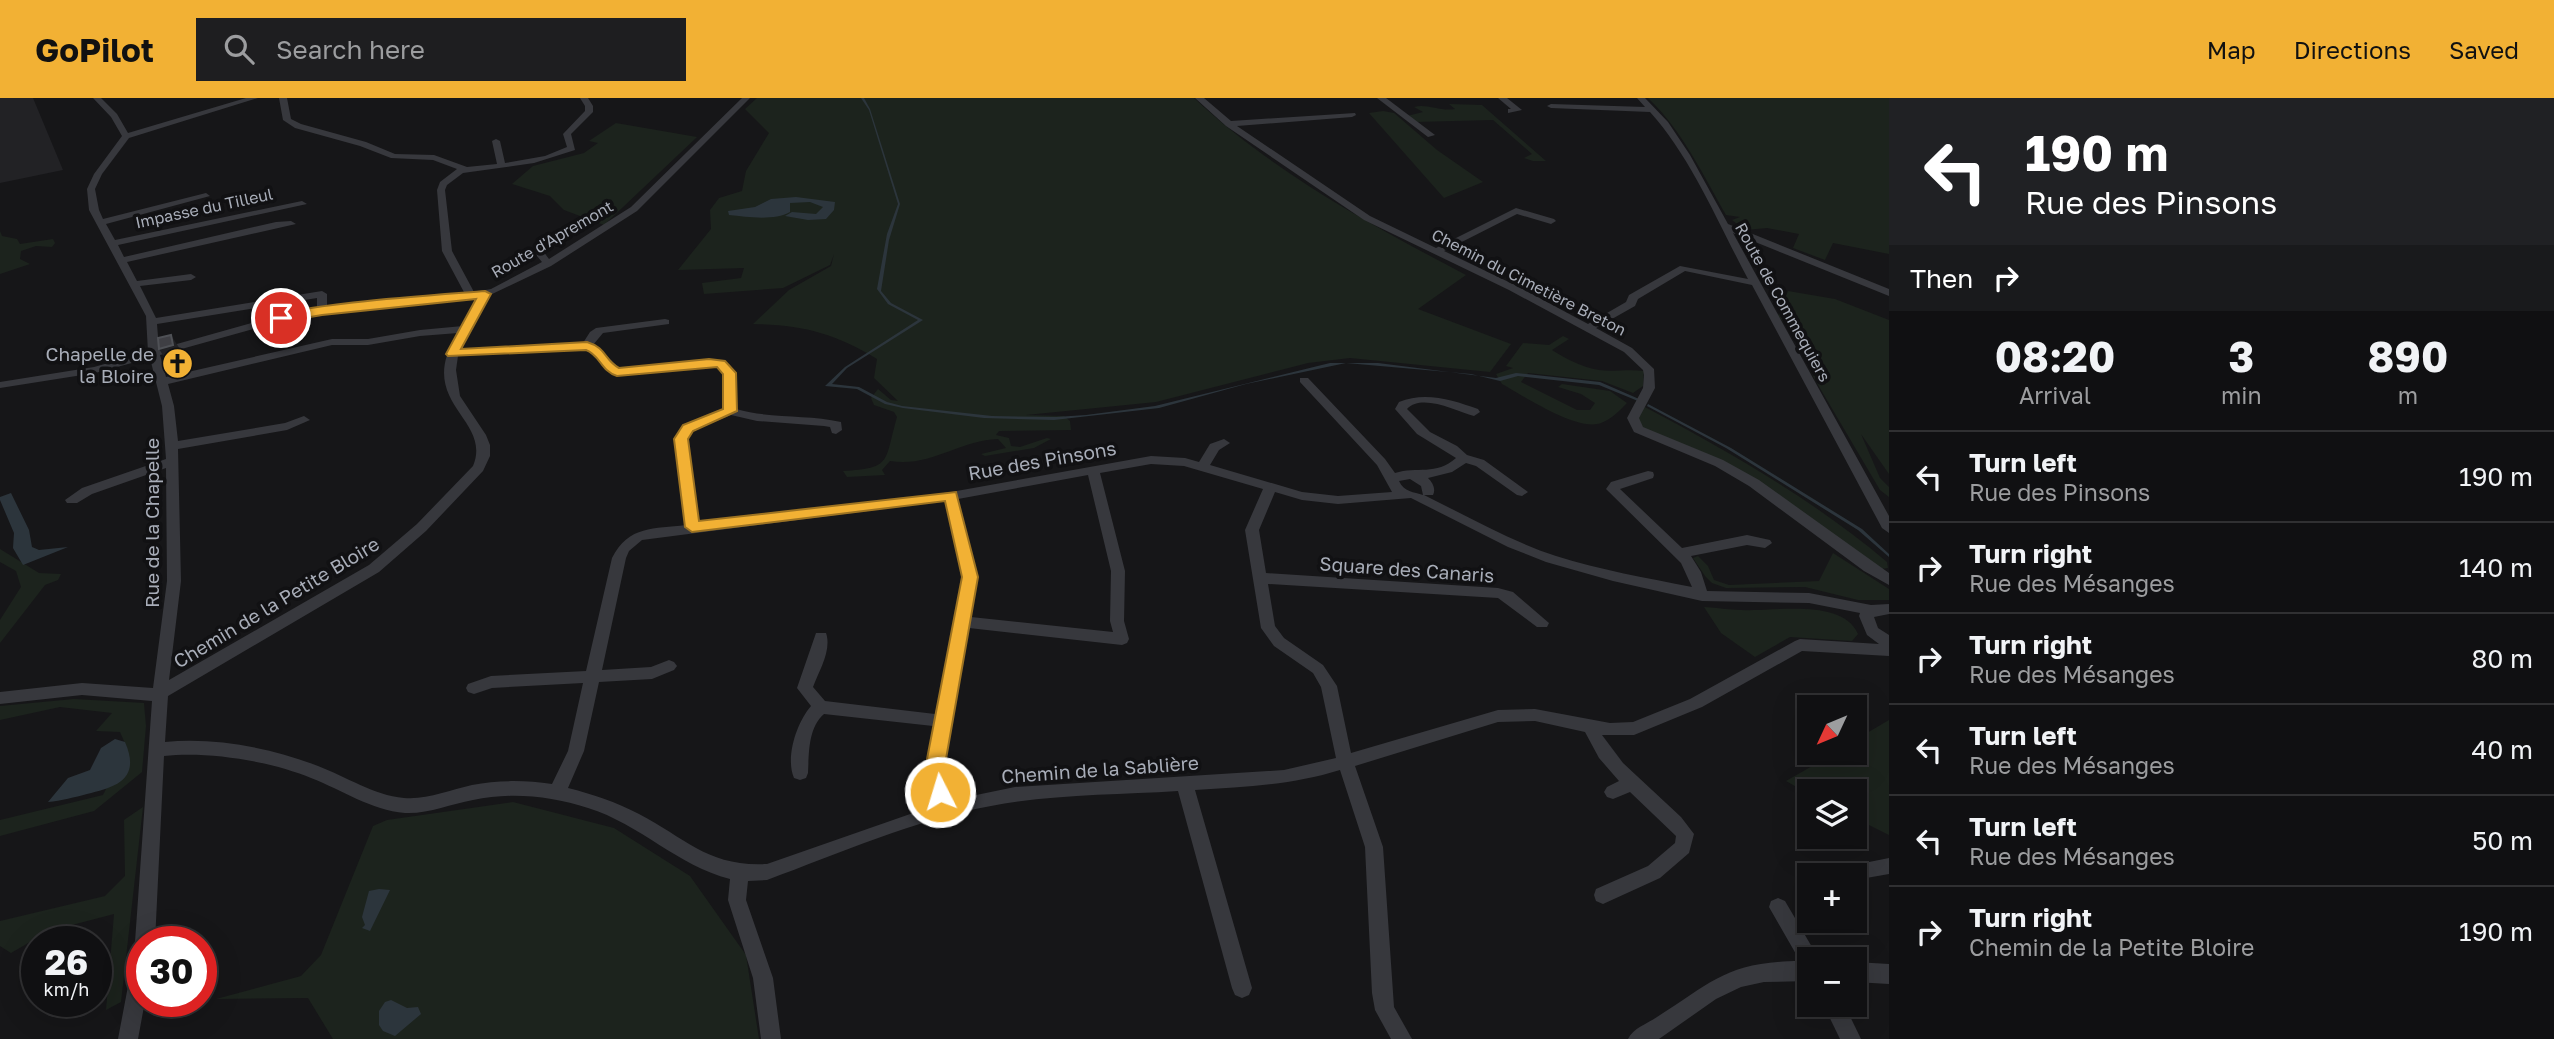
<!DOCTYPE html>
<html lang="en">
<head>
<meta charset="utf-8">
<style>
	:root { --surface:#101012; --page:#1e1e20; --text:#f1f3f6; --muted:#9c9d9f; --line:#303032; --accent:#f2b134 }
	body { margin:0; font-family:"Golos Text",sans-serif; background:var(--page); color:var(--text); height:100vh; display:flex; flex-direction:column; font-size:26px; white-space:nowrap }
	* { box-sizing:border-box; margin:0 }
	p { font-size:23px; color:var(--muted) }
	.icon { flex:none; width:38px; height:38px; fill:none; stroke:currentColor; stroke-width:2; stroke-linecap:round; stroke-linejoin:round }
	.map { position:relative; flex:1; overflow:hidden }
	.side { display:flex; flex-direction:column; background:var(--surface); width:665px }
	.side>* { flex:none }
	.top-card { background:#202124; color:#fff; overflow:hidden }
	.needle { width:46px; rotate:226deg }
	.buttons { position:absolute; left:1797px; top:597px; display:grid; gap:14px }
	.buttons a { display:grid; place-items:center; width:70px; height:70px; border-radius:0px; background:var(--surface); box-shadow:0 7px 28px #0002,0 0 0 2px var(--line); font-size:35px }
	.speed { position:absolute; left:21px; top:828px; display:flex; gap:14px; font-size:35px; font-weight:700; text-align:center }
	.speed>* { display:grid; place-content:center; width:91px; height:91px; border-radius:50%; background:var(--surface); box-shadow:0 7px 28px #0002,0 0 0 2px var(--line); line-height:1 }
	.speed small { font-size:18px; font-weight:400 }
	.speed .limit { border:10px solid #d22; background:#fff; color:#111 }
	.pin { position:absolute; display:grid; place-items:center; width:60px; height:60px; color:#fff; margin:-30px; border:4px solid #fff; border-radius:50%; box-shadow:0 2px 7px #0007 }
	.me { position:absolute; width:77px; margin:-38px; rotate:355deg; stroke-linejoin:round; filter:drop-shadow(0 0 5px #0008) }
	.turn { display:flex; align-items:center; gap:24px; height:147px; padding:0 21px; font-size:32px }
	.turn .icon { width:91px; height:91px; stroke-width:2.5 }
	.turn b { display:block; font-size:49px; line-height:60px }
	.then { display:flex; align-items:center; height:66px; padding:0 21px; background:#0003; gap:14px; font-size:26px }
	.eta { display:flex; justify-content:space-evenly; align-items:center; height:119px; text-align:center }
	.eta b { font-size:42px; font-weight:700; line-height:49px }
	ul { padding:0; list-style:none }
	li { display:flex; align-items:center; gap:21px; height:91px; padding:0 21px; border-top:2px solid var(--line) }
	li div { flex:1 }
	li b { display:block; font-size:26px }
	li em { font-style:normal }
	header { display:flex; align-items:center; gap:42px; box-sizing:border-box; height:98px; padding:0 35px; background:var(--accent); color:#111 }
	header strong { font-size:33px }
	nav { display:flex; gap:38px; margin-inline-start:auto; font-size:24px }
	.search { width:490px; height:63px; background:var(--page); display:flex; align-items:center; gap:18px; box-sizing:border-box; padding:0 24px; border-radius:0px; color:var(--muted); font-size:26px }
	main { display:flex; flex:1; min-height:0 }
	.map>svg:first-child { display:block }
</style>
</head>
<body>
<header>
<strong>GoPilot</strong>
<div class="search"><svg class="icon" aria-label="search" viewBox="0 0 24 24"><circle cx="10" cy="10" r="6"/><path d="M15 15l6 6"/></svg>Search here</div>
<nav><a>Map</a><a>Directions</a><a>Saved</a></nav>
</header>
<main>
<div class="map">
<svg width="1889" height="941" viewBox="0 0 1889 941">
	<rect width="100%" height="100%" fill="#161618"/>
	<!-- built -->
	<polygon fill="#222225" points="0,0 33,0 63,72 0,85"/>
	<!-- green -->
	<g fill="#1c231d">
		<path d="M757 0H1194C1273 74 1371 127 1466 177L1418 211 1511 246 1490 274 1350 260 1308 265 1156 304 1026 317 1064 318 1070 323 1071 332 999 333 996 337 1009 340 1011 348 1020 349 1047 340 1051 341 1034 350 985 358 981 356 1006 350 998 341C960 342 929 370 890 363L882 372 885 377 847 379 843 373C893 370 884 364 897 319L894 314 874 307 871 300 878 291 891 302 898 303 874 280 877 261C834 235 803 227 753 226L789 192 831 168 834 156 830 167 783 190 704 196 702 185 741 180 744 170 678 172 711 131 710 112 719 100 742 93 746 73 769 35 745 11Z"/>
		<path d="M1648 0H1889V156L1833 145 1825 162 1793 150 1799 136 1767 130 1745 132 1732 122 1740 119 1726 117C1703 77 1682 32 1648 0Z"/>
		<path d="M1449 6 1482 7 1546 63H1533L1524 60 1532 56 1493 22 1415 24 1407 18 1423 14 1414 9C1427 5 1441 14 1455 11Z"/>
		<polygon points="1383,13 1394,15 1437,52 1483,84 1444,100 1369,15"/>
		<polygon points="616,25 697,39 604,127 564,112 550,98 512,86 533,68 584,55 598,45 589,43"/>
		<polygon points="0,133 2,138 17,141 20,146 53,141 55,145 52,149 36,148 21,153 20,161 30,166 0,176"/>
		<polygon points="1788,193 1835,201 1889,222 1889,376 1861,336 1880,380 1889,389 1889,399 1880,392 1814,280 1796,238 1778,218"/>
		<path d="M1563 238 1569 241 1552 252C1566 261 1582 269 1599 272 1612 274 1628 271 1644 273L1643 288 1633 295 1602 283 1528 275 1521 284 1577 312H1590L1595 305 1581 296 1558 289 1562 286 1610 293 1627 305C1619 313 1612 321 1601 325 1577 334 1524 298 1502 286L1496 276 1513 270 1506 268 1523 245 1549 247Z"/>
		<path d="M1643 308C1728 353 1814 402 1887 464L1888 470 1881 471 1770 392 1643 331 1637 323Z"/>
		<polygon points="0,451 39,475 61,476 58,482 45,487 0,545 0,522 21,489 16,473 0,464"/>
		<polygon points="1833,455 1889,491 1889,502 1858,502 1805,489 1726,490 1712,485 1705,478 1693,460 1698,458 1708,468 1714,482 1729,487 1819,483"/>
		<path d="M1704 509C1720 510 1737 513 1753 512 1782 512 1844 502 1858 536L1852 543 1790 539 1755 559 1721 535Z"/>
		<polygon points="74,601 144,605 146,628 142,674 94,713 0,738 0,722 103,697 127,650 120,634 96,633 112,615 60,609 0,622 0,608"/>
		<polygon points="1889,622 1889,737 1855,720 1855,693 1810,693 1809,696 1786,683 1835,655 1855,654 1855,642"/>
		<polygon points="513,704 614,730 690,778 746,857 759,941 333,941 308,900 216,901 301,878 321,857 373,728 387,722"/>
		<polygon points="143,709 121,904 106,912 114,816 49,833 11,855 0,848 0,823 105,798 125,778 124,722"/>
	</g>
	<!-- water -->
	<g fill="#2c353c">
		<polygon points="861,0 864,0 870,11 900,106 889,142 881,193 891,205 923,222 847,270 832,286 859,289 887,304 902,308 992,318 1056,319 1086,317 1155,308 1330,265 1378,265 1496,280 1516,275 1600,284 1639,301 1638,303 1599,287 1518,278 1500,283 1471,276 1346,265 1246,286 1159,310 1054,322 984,320 903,310 885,306 857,291 825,288 845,269 918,222 888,206 877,191 887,136 898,106 869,12"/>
		<path d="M796 99 835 104 834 112 826 121 808 122 785 118 792 114 816 116 823 109 810 104 790 105V114C774 123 748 119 729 117L728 113 755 109 771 101Z"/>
		<polygon points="1648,306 1731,350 1862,431 1889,456 1889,459 1858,432 1726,350 1647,308"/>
		<polygon points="11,395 29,432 32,449 39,452 68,449 23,467 13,450 14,435 0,402 0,399"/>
		<path d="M115 641 125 644C141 681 117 689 87 696 75 699 61 703 48 704L68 680 90 672 101 650Z"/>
		<polygon points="379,791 390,792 370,833 362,830 365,827 362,819 369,793"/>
		<polygon points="391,902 407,910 418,909 421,916 395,938 383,933 379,927 379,913 385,904"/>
	</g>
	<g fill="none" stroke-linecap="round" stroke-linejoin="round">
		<!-- minor -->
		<g fill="#37383d" fill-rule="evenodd">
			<path d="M93 0H101L117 16 128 35 246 0H258L129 40 102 76 95 91 99 112 103 121 206 95 210 98 106 126 115 142 302 103 307 106 118 147 124 159 276 124 291 123 296 126 127 164 137 183 191 176 196 179 191 182 140 188 156 220 322 193 327 196V209L465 196 442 153 437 92 440 84 457 71 433 62 391 60 360 48 295 30 283 22 279 0H287L291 21 301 26 366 44 395 56 434 57 467 69 497 66 492 43 496 41 500 43 505 65 545 58 567 49 563 36 585 13V8L580 0H588L593 8V14L571 36 575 52 534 65 463 75 447 87 445 92 452 153 474 194 491 191 542 164 532 152C536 147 546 142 552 144V148L543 153 549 161 631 109 742 0H750L637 113 551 168 490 197 460 251 583 245 590 234 596 230 665 221 669 222V226L603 235 593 247 600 251 619 270 709 261 729 266 736 275V311C770 321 807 316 841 324L842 332 836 336 832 335 830 329 824 328 757 323 731 317 692 333 687 341 699 426 951 394 1151 358 1185 360 1199 364 1210 346 1224 341 1230 345 1219 352 1210 367 1302 394 1338 398 1392 394 1377 367 1300 284V280H1308L1385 361 1395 375C1417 368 1436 378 1456 360L1417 336 1395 311 1399 304C1425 293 1453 302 1478 311L1480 314 1474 318C1456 313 1422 295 1407 311L1430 334 1457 348 1467 357 1484 362 1528 394 1522 398 1517 397 1476 368 1466 365 1452 374 1428 380C1433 385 1436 391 1433 397H1424C1467 418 1510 443 1556 458 1600 472 1647 480 1692 489L1681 465 1606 391 1611 384 1648 373 1653 374 1654 377 1653 380 1620 391 1682 450 1747 437 1770 442 1772 445 1765 450 1747 447 1691 458 1701 474 1707 493 1809 495 1871 507 1889 506V516L1874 519 1878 530 1889 537V558L1802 553 1702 609 1634 637H1602L1623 665 1681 719 1694 736 1689 755 1660 780 1603 806 1596 803 1594 797 1596 791 1648 768 1675 745 1676 738 1630 694 1613 701 1607 699 1604 694 1607 689 1619 683 1599 660 1585 634 1535 623 1498 624 1355 668 1383 749 1394 909 1412 941H1391L1375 912 1372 895 1365 749 1340 672C1292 687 1245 689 1195 692L1252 890 1249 897 1242 900 1235 897 1232 890 1178 693C1117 697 1052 696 991 708 914 722 840 755 767 782L748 783 746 802 773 880 781 941H761L753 880 728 802 730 781C678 768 640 726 588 710 551 698 511 694 473 702 450 706 429 716 405 715 371 712 342 692 311 680 270 663 208 653 164 658L155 844H142V852L138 850 135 844 152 603 82 597 0 606V594L82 585 153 590 167 483 166 370 92 396 77 405H67L65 402 82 390 166 361 162 308 150 260 95 275 0 290V284L94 269 148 254 146 218 89 112 87 91 94 76 122 38 111 19ZM479 199 463 228 420 232 368 241H332L166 279 160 257 282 223 322 216 459 203ZM317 200V211L277 218 159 251 157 226ZM458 235C413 305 493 320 473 368L417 426 369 467 169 582 181 483 178 351 287 332 310 322 304 318 285 325 178 343 174 308 168 286 332 247H368L420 238ZM586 251C599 258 603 273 617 277L709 267 721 270 724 275V311L684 327 675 341 686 427C654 431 629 427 612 460L586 573 491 578 468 586 466 590 468 594 474 596 492 590 583 585 568 653 552 686C525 682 498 682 472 687 449 692 427 702 404 700 373 697 347 679 318 668 272 650 215 639 165 644L168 598 379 474 426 433 483 373 490 358V347L486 337 460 298 456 272 458 258ZM1151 366 1184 368 1263 391 1245 432 1261 530 1274 548 1313 575 1321 589 1336 660 1284 672 1015 689 952 702C938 644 957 588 969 530L1122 547 1127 545 1129 541 1124 523 1125 473 1100 375ZM1088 377 1111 473 1110 523 1113 534 971 519 977 474 958 401ZM1410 381 1421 388 1423 397C1414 394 1404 394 1399 383ZM1275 394 1302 402 1338 406 1411 400 1508 449 1546 464 1613 483 1702 503 1809 505 1860 515 1859 518 1867 537 1879 546 1800 541 1795 543 1690 601 1633 624 1610 625 1535 611 1498 612 1351 655 1337 588 1323 567 1284 540 1275 528 1268 486 1498 500 1537 529H1547L1549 525 1513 494 1498 490 1266 475 1259 432ZM946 403 959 453 963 482 935 616 825 603 813 589C819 573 832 552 826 535H816L797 590 811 608C797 624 785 659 794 680L800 682 806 680 808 675C809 655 808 630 824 616L933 628C930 656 929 680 936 707L767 766C708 769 687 741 639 716 616 704 592 696 568 690L584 653 599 584 652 581 674 572 677 568 674 564 669 562 651 569 602 572 626 460 629 453 642 442Z"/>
			<path d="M1195 0H1204L1231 23 1355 15 1356 17 1352 19 1237 28 1370 118 1436 150 1516 110 1554 121 1556 123 1551 126 1517 116 1444 153 1517 188 1588 226 1626 204 1629 197 1680 168 1748 181C1719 127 1691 59 1650 14L1551 10 1547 8 1551 6 1645 9 1637 0H1645L1668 24 1690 57 1728 126 1889 191V198L1733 135 1889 418V435L1882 430 1752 187 1685 173 1638 201 1635 208 1596 230 1632 250 1654 271 1655 290 1639 320 1643 329 1723 362 1759 382 1889 475V487L1864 473 1749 388 1715 368 1634 334 1627 320 1643 290 1644 277 1643 272 1624 254 1509 192 1364 122 1226 28Z"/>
			<polygon points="1377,0 1386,0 1435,37 1428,39"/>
			<polygon points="1498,0 1507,0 1522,12 1508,15 1508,11 1511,11"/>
			<polygon points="1889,760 1889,776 1855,782 1855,777 1847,777 1846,774 1849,768"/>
			<path d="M1778 800 1785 803 1819 861H1810V883L1764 884 1741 889 1716 901 1659 941H1628C1633 930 1647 926 1657 919 1714 883 1727 864 1800 863L1769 809 1771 803Z"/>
			<polygon points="142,858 142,903 145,903 138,941 118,941 132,867 135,860"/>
			<polygon points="1855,864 1889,866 1889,886 1855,884"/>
			<polygon points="1823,906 1844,906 1861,941 1840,941"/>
		</g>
	</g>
	<!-- shaded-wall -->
	<polygon fill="#212124" points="171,237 185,259 187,269 173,273 159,251"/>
	<!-- building -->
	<polygon fill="#3f3f44" stroke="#4f5156" stroke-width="2" points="171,237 173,247 159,251 158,240"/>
	<!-- route -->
	<path fill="#f2b134" stroke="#9d7322" stroke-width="2" d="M485 193 491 196 461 251 587 244C607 250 604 262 619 270L709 261 725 263 736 275 737 313 693 333 688 341 699 423 956 394 978 479 946 661 949 694 947 700 940 703 933 700 927 661 962 479 945 403 692 434 685 429 674 341 683 327 723 311V276L717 269 617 278C601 273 600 257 586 252L448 258 446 256 476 201 322 217 281 224 274 220C292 206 451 196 485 193Z"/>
	<!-- icons -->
	<defs>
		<symbol id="church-disc" viewBox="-11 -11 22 22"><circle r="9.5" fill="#f2b134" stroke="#111113"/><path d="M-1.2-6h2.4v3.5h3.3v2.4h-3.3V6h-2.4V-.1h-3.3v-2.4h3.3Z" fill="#111"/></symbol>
	</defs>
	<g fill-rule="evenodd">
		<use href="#church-disc" x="160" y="248" width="35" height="35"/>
	</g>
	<g text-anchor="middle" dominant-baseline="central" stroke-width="7" stroke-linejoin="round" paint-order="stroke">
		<!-- far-street labels -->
		<g font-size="16" fill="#a8adb8" stroke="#111113">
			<text transform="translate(204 110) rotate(-12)">Impasse du Tilleul</text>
			<text transform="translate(552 141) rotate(-30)">Route d'Apremont</text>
			<text transform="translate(1529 184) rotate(27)">Chemin du Cimetière Breton</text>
			<text transform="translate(1783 204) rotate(61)">Route de Commequiers</text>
		</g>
		<!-- poi labels -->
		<g font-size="19" fill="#a8adb8" stroke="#111113" text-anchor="end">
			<text x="154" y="255">Chapelle de<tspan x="154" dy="22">la Bloire</tspan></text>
		</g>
		<!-- street labels -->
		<g font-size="19" fill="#a8adb8" stroke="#111113">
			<text transform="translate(1042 362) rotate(-10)">Rue des Pinsons</text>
			<text transform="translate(151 425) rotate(-90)">Rue de la Chapelle</text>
			<text transform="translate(1407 471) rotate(4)">Square des Canaris</text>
			<text transform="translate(276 504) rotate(-31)">Chemin de la Petite Bloire</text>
			<text transform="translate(1100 671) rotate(-4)">Chemin de la Sablière</text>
		</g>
	</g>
</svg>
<div class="buttons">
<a><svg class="needle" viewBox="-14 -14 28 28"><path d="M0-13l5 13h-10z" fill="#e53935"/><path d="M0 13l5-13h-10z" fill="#9c9d9f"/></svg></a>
<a><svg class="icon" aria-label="layers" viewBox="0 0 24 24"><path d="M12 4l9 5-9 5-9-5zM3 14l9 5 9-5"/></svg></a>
<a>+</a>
<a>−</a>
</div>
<div class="speed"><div>26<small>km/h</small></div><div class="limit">30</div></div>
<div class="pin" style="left:281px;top:220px;background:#d93025"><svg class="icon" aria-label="arrive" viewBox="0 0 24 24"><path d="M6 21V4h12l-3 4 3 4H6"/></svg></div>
<svg class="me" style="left:940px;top:694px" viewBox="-20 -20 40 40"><circle r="17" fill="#f2b134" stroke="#fff" stroke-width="3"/><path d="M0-11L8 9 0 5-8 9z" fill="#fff"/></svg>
</div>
<section class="side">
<div class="top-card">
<div class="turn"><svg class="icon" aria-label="left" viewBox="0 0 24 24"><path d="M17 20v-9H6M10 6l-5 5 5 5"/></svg><div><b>190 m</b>Rue des Pinsons</div></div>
<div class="then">Then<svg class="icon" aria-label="right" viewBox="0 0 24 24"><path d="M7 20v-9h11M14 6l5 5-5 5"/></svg></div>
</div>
<div class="eta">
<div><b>08:20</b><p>Arrival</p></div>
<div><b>3</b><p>min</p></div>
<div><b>890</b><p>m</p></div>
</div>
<ul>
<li><svg class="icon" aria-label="left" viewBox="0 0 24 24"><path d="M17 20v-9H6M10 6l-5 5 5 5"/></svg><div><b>Turn left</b><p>Rue des Pinsons</p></div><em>190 m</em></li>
<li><svg class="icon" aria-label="right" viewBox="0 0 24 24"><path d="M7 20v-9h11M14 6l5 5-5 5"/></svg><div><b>Turn right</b><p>Rue des Mésanges</p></div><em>140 m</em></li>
<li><svg class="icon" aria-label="right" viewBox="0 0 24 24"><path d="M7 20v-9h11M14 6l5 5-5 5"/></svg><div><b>Turn right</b><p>Rue des Mésanges</p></div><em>80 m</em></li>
<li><svg class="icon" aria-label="left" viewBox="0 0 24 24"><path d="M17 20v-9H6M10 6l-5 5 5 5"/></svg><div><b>Turn left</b><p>Rue des Mésanges</p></div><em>40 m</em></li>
<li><svg class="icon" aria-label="left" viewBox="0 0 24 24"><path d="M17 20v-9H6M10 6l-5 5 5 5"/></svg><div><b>Turn left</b><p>Rue des Mésanges</p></div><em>50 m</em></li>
<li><svg class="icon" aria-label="right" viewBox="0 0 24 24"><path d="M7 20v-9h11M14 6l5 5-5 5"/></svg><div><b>Turn right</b><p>Chemin de la Petite Bloire</p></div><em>190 m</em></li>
</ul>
</section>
</main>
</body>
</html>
